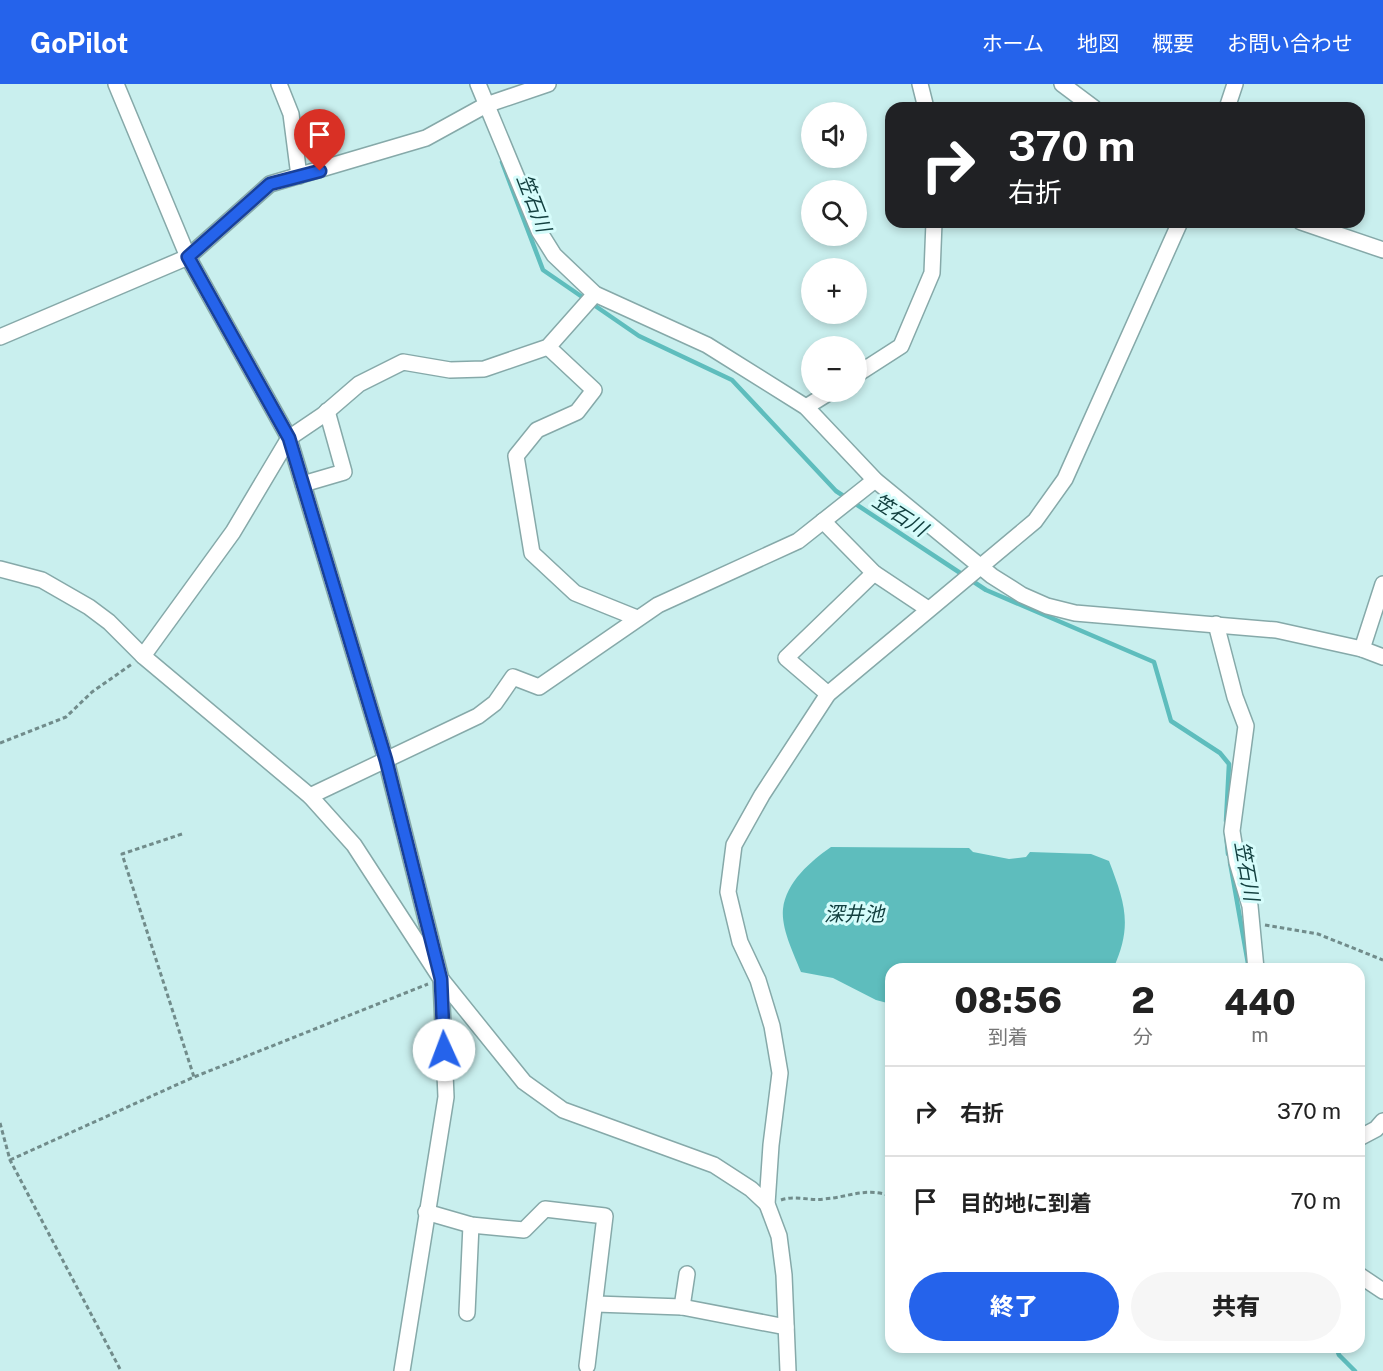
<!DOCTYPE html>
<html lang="ja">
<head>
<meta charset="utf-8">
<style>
	:root { --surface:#fff; --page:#f6f6f6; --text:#222; --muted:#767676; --line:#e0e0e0; --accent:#2563eb }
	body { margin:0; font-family:"Public Sans","Noto Sans JP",sans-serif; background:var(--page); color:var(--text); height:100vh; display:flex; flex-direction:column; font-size:22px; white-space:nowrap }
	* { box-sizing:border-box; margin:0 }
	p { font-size:20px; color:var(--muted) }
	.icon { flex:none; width:33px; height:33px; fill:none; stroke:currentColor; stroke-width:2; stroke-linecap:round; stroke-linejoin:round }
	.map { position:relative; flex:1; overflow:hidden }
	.sheet { position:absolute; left:885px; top:879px; width:480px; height:390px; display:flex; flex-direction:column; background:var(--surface); border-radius:18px; box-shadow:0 3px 9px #0003 }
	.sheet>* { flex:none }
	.top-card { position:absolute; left:885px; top:18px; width:480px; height:126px; border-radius:18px; box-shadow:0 3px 9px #0003; background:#202124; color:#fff; overflow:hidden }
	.controls { position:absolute; left:801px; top:18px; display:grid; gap:12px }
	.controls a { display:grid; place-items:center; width:66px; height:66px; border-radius:50%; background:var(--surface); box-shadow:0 3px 9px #0003; font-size:30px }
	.pin { position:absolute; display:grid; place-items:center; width:51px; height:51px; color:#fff; margin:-62px -26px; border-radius:50% 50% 50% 0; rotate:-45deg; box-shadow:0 0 6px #0007 }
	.pin .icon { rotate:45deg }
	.me { position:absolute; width:66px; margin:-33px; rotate:358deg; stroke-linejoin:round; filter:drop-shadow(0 0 4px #0008) }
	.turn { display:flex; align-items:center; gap:21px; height:126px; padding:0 24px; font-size:27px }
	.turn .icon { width:78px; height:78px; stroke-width:2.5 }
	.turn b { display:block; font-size:42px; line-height:51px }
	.eta { display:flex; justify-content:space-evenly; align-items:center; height:102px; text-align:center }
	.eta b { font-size:36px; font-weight:800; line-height:42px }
	.action { display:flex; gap:12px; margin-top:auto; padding:12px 24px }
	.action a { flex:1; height:69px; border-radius:36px; background:var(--accent); color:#fff; font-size:24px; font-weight:800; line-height:69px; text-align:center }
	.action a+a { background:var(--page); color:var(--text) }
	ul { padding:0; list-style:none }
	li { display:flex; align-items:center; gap:18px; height:90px; padding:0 24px; border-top:2px solid var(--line) }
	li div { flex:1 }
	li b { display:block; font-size:22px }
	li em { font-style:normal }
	header { display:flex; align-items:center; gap:36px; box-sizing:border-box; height:84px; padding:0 30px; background:var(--accent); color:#fff }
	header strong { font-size:28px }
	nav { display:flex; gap:33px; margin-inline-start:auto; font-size:21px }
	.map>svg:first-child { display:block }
</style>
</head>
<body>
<header>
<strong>GoPilot</strong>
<nav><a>ホーム</a><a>地図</a><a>概要</a><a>お問い合わせ</a></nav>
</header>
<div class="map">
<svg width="1383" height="1287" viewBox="0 0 1383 1287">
	<rect width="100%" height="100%" fill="#c9efee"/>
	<!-- water -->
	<path fill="#5ebdbd" d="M831 763 969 764 973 768 1009 775 1026 773 1030 768 1091 770 1109 777C1125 819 1133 842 1113 885H891V920L876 916 833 894 801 888C794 870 781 845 783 825 786 798 811 777 831 763Z"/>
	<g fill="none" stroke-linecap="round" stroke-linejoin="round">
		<!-- stream -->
		<g stroke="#5ebdbd" stroke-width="4.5">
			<polyline points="502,78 543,186 639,252 732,296 836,407 986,506 1154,578 1171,637 1220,669 1229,680 1226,737"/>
			<polyline points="1226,749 1228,770"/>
			<polyline points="1230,778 1249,885"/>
			<polyline points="1336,1263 1339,1271 1355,1287"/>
		</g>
		<defs>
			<g id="minor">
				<polyline points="116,0 188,173 289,354 386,676 441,895 446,1013 402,1287"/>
				<polyline points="279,0 291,30 299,92"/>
				<polyline points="478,0 539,147 554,171 595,210 707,261 806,323 875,396 992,492 1022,511 1047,522 1075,529 1276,546 1362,565 1383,573"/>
				<polyline points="920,0 926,24"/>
				<polyline points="1062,0 1094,24"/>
				<polyline points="1227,24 1235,0"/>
				<polyline points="1301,138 1383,166"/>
				<polyline points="0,253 188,173 270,100 426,54 486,21 548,0"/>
				<polyline points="548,263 594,306 577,328 537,346 516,372 532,469 575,509 637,534"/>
				<polyline points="856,291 901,262 932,189 934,138"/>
				<polyline points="806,323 830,308"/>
				<polyline points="303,400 344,388 327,327"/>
				<polyline points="823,437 874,489 928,525"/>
				<polyline points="0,485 42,496 89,523 109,538 143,572 310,712 354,761 441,895 524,998 563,1026 714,1081 751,1105 767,1120"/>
				<polyline points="1216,540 1235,613 1246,642 1232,747 1237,778 1250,822 1256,885"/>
				<polyline points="1362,565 1383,500"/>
				<polyline points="143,572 233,448 289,354 323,331 359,300 403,278 450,286 484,285 548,263 595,210"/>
				<polyline points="828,610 786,574 874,489"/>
				<polyline points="310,712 478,632 495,619 513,593 539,603 658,521 798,457 875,396"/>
				<polyline points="1359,1054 1376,1045 1383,1037"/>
				<polyline points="426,1128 471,1141 524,1146 545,1125 605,1132 587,1282"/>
				<polyline points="1359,1191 1383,1207"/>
				<polyline points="596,1220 682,1223 786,1243"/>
				<polyline points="682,1223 687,1190"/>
				<polyline points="467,1229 471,1141"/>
				<polyline points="788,1287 784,1191 779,1152 767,1120 771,1061 780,989 772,942 758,896 740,858 728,808 734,761 762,711 828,610 1035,437 1065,395 1180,138"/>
			</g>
		</defs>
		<!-- minor casing -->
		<use href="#minor" stroke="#86a9a9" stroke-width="18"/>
		<!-- path -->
		<g stroke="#718c8b" stroke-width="3" stroke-dasharray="4.5 3" stroke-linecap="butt">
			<polyline points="0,659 66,633 92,608 132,580"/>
			<polyline points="182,750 122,770 194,993"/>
			<polyline points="1265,841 1318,850 1383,876"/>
			<polyline points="0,1039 10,1076 121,1287"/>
			<polyline points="10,1076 194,993 428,900"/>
			<path d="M781 1116C796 1111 809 1117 824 1115 850 1113 864 1103 891 1112"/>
		</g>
		<!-- minor -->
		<use href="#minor" stroke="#fff" stroke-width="15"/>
	</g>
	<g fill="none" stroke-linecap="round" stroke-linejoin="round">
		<defs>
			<polyline id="route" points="320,87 270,100 188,173 289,354 386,676 441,895 444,966"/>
		</defs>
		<!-- route casing -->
		<use href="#route" stroke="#184099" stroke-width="15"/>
		<!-- route -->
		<use href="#route" stroke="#2563eb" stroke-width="10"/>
	</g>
	<g text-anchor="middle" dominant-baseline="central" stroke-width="6" stroke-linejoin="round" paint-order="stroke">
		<!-- water labels -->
		<g font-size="20" font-style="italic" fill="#134040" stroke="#d6fcfb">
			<text transform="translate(534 119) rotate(69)">笠石川</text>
			<text transform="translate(900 431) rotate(33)">笠石川</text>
			<text transform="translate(1247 787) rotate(80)">笠石川</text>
			<text x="854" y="830">深井池</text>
		</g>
	</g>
</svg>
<div class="controls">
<a><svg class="icon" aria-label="sound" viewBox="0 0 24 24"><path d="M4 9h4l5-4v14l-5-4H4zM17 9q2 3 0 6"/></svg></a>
<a><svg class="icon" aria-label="search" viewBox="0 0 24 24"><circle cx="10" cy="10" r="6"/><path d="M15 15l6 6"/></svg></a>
<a>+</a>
<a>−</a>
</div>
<div class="pin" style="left:320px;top:87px;background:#d93025"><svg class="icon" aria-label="arrive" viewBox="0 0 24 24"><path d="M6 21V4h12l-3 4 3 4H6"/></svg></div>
<svg class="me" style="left:444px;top:966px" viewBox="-20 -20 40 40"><circle r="19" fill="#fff"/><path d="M0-13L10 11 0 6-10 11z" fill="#2563eb"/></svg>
<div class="top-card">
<div class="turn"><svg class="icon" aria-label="right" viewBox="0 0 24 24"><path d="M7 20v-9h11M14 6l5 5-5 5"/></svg><div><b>370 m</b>右折</div></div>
</div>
<section class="sheet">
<div class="eta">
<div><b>08:56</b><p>到着</p></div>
<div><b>2</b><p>分</p></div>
<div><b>440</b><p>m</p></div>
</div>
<ul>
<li><svg class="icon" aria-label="right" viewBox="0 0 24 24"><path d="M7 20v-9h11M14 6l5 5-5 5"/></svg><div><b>右折</b></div><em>370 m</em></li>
<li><svg class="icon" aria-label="arrive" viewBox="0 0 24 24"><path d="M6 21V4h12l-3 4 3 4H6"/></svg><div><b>目的地に到着</b></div><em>70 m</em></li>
</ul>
<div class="action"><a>終了</a><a>共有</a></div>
</section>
</div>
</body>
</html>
